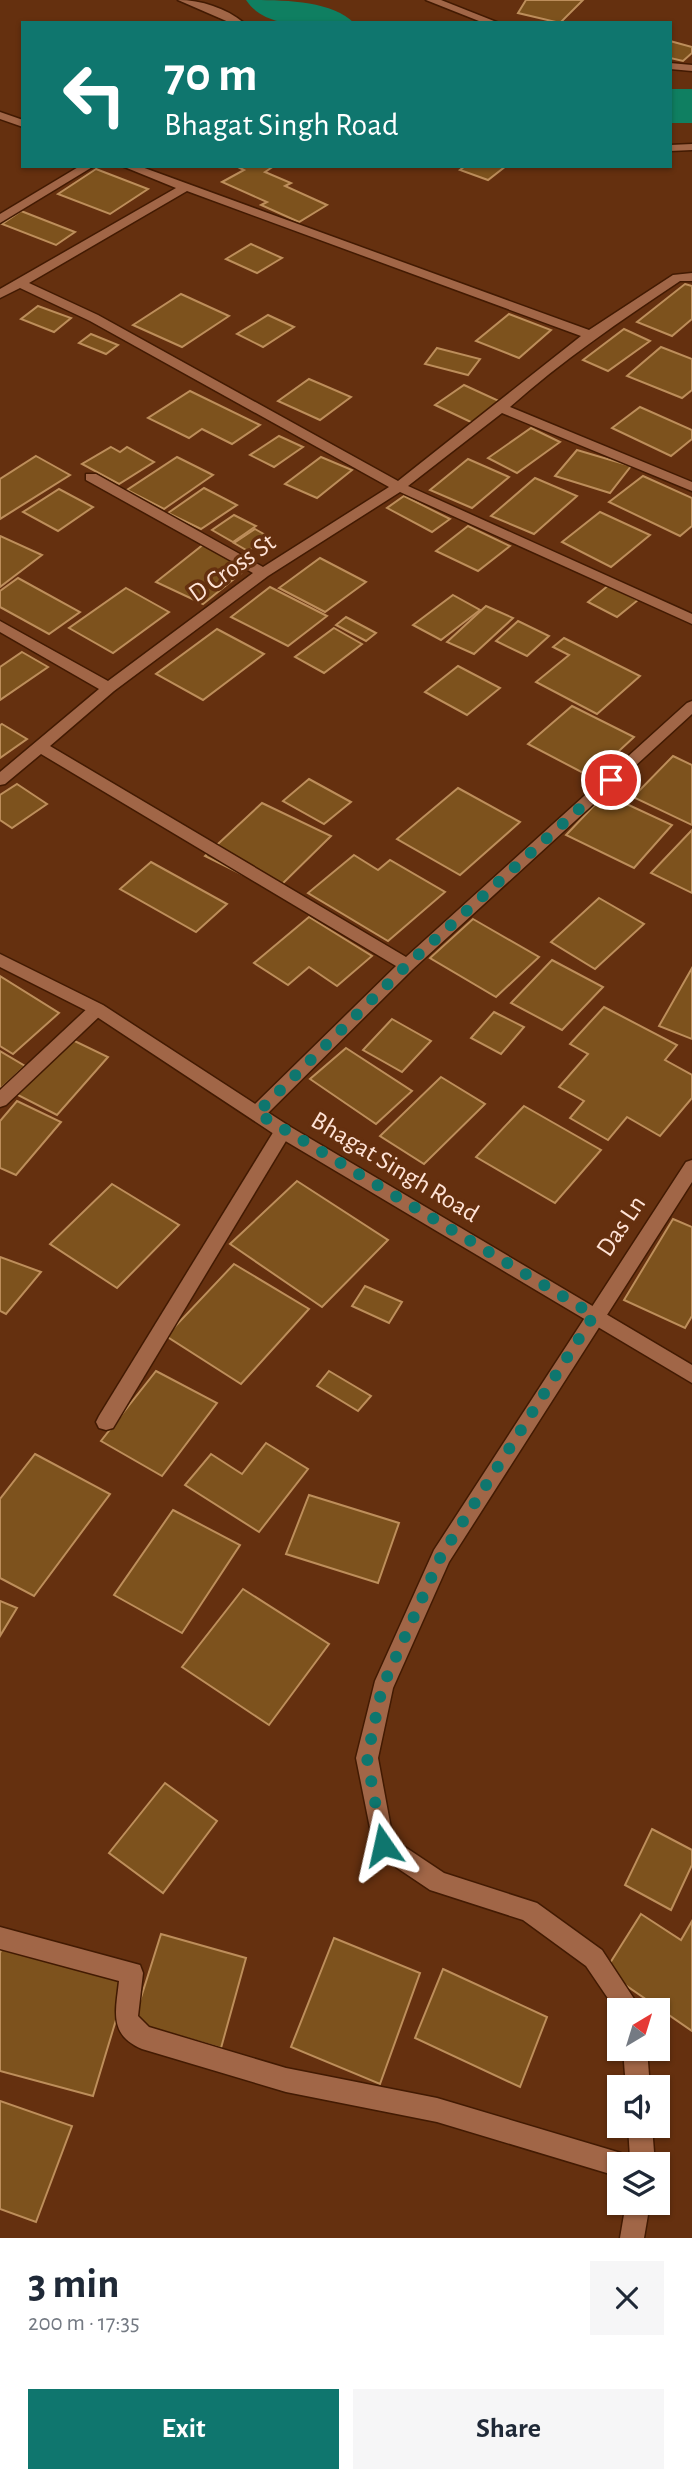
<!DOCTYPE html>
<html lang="en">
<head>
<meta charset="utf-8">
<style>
	:root { --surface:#fff; --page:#f6f6f7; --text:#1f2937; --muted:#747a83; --accent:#0f766e }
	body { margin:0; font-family:"Alegreya Sans",sans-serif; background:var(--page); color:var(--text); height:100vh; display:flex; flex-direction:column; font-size:26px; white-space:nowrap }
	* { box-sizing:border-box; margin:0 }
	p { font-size:23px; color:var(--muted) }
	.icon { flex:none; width:38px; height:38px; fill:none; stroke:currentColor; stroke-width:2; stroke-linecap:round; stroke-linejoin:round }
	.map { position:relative; height:2238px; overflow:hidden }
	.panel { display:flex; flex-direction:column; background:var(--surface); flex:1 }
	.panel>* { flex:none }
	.top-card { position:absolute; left:21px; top:21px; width:651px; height:147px; border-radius:0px; box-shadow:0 2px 5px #0004; background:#0f766e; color:#fff; overflow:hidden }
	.needle { width:46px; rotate:38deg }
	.fabs { position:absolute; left:607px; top:1998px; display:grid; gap:14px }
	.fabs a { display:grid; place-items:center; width:63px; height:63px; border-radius:0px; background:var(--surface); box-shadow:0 2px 5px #0004; font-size:35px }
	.pin { position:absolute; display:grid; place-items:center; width:60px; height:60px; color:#fff; margin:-30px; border:4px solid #fff; border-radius:50%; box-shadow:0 2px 7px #0007 }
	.me { position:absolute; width:77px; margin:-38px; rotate:349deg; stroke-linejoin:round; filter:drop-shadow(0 0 5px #0008) }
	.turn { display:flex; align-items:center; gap:24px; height:147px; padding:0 28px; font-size:32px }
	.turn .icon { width:91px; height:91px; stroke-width:2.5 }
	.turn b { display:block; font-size:49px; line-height:60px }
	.round { display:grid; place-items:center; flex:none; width:74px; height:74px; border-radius:0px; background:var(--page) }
	.overview { display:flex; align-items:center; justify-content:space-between; height:119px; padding:0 28px }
	h1 { font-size:42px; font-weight:600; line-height:52px }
	.cta { display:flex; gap:14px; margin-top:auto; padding:14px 28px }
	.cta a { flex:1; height:80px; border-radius:0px; background:var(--accent); color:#fff; font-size:28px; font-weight:600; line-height:80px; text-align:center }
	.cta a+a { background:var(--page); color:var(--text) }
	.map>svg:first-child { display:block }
</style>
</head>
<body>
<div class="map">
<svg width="692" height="2238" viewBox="0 0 692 2238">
	<rect width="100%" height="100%" fill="#65300f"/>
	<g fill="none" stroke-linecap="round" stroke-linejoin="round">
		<!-- river -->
		<g fill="#0f7f61" fill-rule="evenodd">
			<path d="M246 0C281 0 332 0 354 23 319 23 268 33 246 0Z"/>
			<rect x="670" y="89" width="22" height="34"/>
		</g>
	</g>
	<!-- building -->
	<g fill="#7d521d" stroke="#bd8e5b" stroke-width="2">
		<polygon points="526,0 583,0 560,23 518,13"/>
		<polygon points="670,41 692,47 692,53 683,61 670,58"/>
		<polygon points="236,166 274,166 265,172 291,183 285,186 327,205 299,222 261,205 267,202 222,182 244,170"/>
		<polygon points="465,166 506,166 488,180 460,170"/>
		<polygon points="96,169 148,189 110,214 58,194"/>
		<polygon points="21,211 75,232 56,245 2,224"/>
		<polygon points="251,244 282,258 257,273 226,259"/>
		<polygon points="685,284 692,286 692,319 672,336 637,322"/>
		<polygon points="181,294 229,316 182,347 133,325"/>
		<polygon points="38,306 71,318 54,332 21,319"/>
		<polygon points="509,314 551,330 519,358 476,341"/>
		<polygon points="268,315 294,327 263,347 237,334"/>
		<polygon points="624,329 650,341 608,371 583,360"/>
		<polygon points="91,334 118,345 106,354 79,343"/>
		<polygon points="661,347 692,359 692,390 682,398 627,376"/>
		<polygon points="437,348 480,359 468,375 425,364"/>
		<polygon points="309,379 351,397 320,420 278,401"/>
		<polygon points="464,385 501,402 473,423 435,405"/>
		<polygon points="190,391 260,425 232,444 202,429 189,438 148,418"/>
		<polygon points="640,407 692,430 692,439 671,456 612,428"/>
		<polygon points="531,428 560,442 517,473 488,458"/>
		<polygon points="279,436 303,447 274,467 250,455"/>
		<polygon points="111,447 120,452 127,447 154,462 119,484 82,464"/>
		<polygon points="577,450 631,466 610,493 555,476"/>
		<polygon points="36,456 70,475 0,519 0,479"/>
		<polygon points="177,457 213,475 164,509 127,490"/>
		<polygon points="321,457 352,470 317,498 285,484"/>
		<polygon points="468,459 509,477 472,508 430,490"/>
		<polygon points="643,476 692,498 692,526 680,536 609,502"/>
		<polygon points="535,478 577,496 534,534 491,516"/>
		<polygon points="204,488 237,505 201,529 168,513"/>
		<polygon points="59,489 93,507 58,531 23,512"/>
		<polygon points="404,496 450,519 432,532 387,508"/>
		<polygon points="600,512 650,535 611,567 562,542"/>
		<polygon points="234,515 256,526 233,542 212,530"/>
		<polygon points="468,526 510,546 478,571 436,551"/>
		<polygon points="255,529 269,537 248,551 234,543"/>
		<polygon points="0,536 42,555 0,587"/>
		<polygon points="204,544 250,566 203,604 156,582"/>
		<polygon points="320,558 366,582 325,612 279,588"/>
		<polygon points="18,578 80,612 49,634 0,607 0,591"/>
		<polygon points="609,585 638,600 617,617 588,602"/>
		<polygon points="270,587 327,616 288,646 231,617"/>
		<polygon points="126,588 169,612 113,653 69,628"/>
		<polygon points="453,595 480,610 441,640 413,625"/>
		<polygon points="486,606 513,618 474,654 447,642"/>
		<polygon points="346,617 376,633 366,641 336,625"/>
		<polygon points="518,621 549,636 527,656 496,641"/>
		<polygon points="334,628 362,644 324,673 295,657"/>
		<polygon points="217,629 264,654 203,700 156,674"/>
		<polygon points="564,638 640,676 597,714 536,682 569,655 553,647"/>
		<polygon points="22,652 48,667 0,700 0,667"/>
		<polygon points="458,666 500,688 467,715 425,692"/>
		<polygon points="572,706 634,737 591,777 528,744"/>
		<polygon points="2,724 27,739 0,758 0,725"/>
		<polygon points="673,756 692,765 692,825 633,797"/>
		<polygon points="309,779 351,802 324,824 283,801"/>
		<polygon points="17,784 47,804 12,828 0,820 0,795"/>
		<polygon points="458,788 520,822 460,875 397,839"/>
		<polygon points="605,794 672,825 634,868 566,835"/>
		<polygon points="262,803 331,836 275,891 205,856"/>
		<polygon points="692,830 692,893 651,873"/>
		<polygon points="354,855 378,870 390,860 445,892 388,941 308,893"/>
		<polygon points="151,862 227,904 196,932 120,889"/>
		<polygon points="599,898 644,924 595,969 551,942"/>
		<polygon points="309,917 372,956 337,986 309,967 288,985 254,963"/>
		<polygon points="473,919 539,957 496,997 430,958"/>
		<polygon points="552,960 603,987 562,1030 511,1003"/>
		<polygon points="692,968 692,1039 659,1026"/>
		<polygon points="0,976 59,1013 13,1054 0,1046"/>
		<polygon points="604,1007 677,1045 665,1060 692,1075 692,1098 660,1136 627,1117 608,1140 570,1118 584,1101 559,1087 588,1054 570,1044"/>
		<polygon points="494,1012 524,1027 501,1054 471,1038"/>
		<polygon points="392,1019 431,1041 402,1072 363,1050"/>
		<polygon points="62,1035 108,1057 57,1115 10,1091"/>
		<polygon points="346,1048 412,1091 376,1124 310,1079"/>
		<polygon points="0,1051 25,1066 0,1089"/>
		<polygon points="441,1077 485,1104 424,1164 380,1136"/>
		<polygon points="17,1101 61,1122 16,1175 0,1168 0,1121"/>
		<polygon points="524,1106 601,1150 555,1203 476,1157"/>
		<polygon points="297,1181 388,1240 322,1307 230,1244"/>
		<polygon points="112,1184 179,1225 117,1288 50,1244"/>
		<polygon points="673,1219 692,1227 692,1316 685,1328 624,1300"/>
		<polygon points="0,1257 41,1272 6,1314 0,1311"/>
		<polygon points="234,1264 309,1309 241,1384 166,1336"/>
		<polygon points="365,1286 402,1302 389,1323 352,1306"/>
		<polygon points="156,1371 217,1403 162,1476 101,1441"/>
		<polygon points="329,1371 371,1396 358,1411 317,1386"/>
		<polygon points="266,1443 308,1469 259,1532 185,1485 211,1454 242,1474"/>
		<polygon points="35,1454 110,1494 34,1596 0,1578 0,1499"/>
		<polygon points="309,1495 399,1523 378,1583 286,1554"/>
		<polygon points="173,1510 240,1545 182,1633 114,1595"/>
		<polygon points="243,1589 329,1644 269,1725 182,1667"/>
		<polygon points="0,1601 17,1608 0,1636"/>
		<polygon points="165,1783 217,1821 163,1893 109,1853"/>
		<polygon points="652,1829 692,1850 692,1865 671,1910 625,1885"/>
		<polygon points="641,1914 681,1940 692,1921 692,2031 605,1971"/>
		<polygon points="161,1934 246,1958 221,2048 133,2023"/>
		<polygon points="334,1938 420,1973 380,2084 291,2047"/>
		<polygon points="3,1945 129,1977 93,2096 0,2071 0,1953"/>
		<polygon points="443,1969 547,2017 520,2087 415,2038"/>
		<polygon points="0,2101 72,2126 36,2222 0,2209"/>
	</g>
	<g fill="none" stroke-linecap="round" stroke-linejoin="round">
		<defs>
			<g id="minor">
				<path d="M178 0C201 0 226 8 244 23H231Z"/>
				<polygon points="426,0 441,0 499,23 484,23"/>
				<polygon points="670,63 692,65 692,71 670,69"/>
				<polygon points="0,112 23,120 23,127 0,119"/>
				<polygon points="692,144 692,150 670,151 670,145"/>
				<polygon points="80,166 94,166 0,223 0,214"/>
				<path d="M122 166H139L589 330 673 275 692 273V281H680C620 321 563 360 510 407L692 482V491L502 413 408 486 692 614V624L400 492 268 576 114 691 50 746 406 957 687 703 692 701V714L413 969 263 1118H251L248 1113 251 1108 396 966 41 754 5 784 0 785V772L99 689 0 632V621L108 681 253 573 86 480V474H96L263 567 389 487 90 321 20 288 0 298V289L176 188ZM187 191 581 336 398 481 98 315 29 283Z"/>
				<polygon points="97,1003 105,1009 103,1013 6,1105 0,1107 0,1090 91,1005"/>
				<polygon points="283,1124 289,1126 292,1131 289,1136 113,1428 106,1430 99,1428 96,1422 99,1416 277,1126"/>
				<polygon points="692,1160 692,1182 449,1562 393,1688 378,1758 393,1839 444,1873 537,1903 602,1950 642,2011 620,2011 620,2016 586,1966 523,1920 430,1890 375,1853 356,1758 375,1681 434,1550 686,1162"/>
				<path d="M0 1927 140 1965 143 1973 138 2016 149 2027 286 2068 437 2098 621 2153 630 2158 628 2126H652L655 2165H620V2177L437 2122 286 2092 142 2049C108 2035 116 2010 119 1981L0 1949Z"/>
				<polygon points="623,2049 647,2049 650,2088 626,2088"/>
				<polygon points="626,2203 650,2203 644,2238 620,2238"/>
			</g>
			<polygon id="tertiary" points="0,954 103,1005 289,1126 692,1365 692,1383 277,1136 91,1013 0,967"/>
		</defs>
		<!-- minor casing -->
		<use href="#minor" stroke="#421a02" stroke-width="3"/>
		<!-- tertiary casing -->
		<use href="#tertiary" stroke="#421a02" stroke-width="3"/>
		<!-- minor -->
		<use href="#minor" fill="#a16647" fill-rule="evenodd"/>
		<!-- tertiary -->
		<use href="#tertiary" fill="#a16647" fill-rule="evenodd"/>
	</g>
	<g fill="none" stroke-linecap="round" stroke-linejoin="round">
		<!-- route -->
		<polyline stroke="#0f766e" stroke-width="12" stroke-dasharray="0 21.6" points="383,1845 367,1758 382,1688 441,1556 594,1315 257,1113 407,965 611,780"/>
	</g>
	<g text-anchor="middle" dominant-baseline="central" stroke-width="7" stroke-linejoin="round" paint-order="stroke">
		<!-- street labels -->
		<g font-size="26" fill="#ffe3d6" stroke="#65300f">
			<text transform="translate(232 568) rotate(-35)">D Cross St</text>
			<text transform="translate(395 1167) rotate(31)">Bhagat Singh Road</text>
			<text transform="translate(621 1226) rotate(-56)">Das Ln</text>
		</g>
	</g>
</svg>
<div class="fabs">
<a><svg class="needle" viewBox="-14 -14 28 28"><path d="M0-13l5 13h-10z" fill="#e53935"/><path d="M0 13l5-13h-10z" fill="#747a83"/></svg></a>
<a><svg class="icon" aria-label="sound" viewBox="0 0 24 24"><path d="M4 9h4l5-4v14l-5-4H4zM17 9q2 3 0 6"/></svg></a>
<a><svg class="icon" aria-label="layers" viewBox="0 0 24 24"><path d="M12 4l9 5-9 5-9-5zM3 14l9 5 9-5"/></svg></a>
</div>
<div class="pin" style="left:611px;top:780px;background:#d93025"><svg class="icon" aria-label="arrive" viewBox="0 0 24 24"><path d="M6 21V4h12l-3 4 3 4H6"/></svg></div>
<svg class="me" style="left:383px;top:1845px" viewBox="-20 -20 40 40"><path d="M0-17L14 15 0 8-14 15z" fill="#0f766e" stroke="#fff" stroke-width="4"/></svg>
<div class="top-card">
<div class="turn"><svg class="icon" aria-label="left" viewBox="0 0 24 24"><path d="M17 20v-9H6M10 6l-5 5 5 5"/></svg><div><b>70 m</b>Bhagat Singh Road</div></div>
</div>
</div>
<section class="panel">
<div class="overview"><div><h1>3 min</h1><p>200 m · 17:35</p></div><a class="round"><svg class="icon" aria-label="close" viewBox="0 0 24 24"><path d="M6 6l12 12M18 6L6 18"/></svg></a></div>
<div class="cta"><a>Exit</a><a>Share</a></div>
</section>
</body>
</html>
